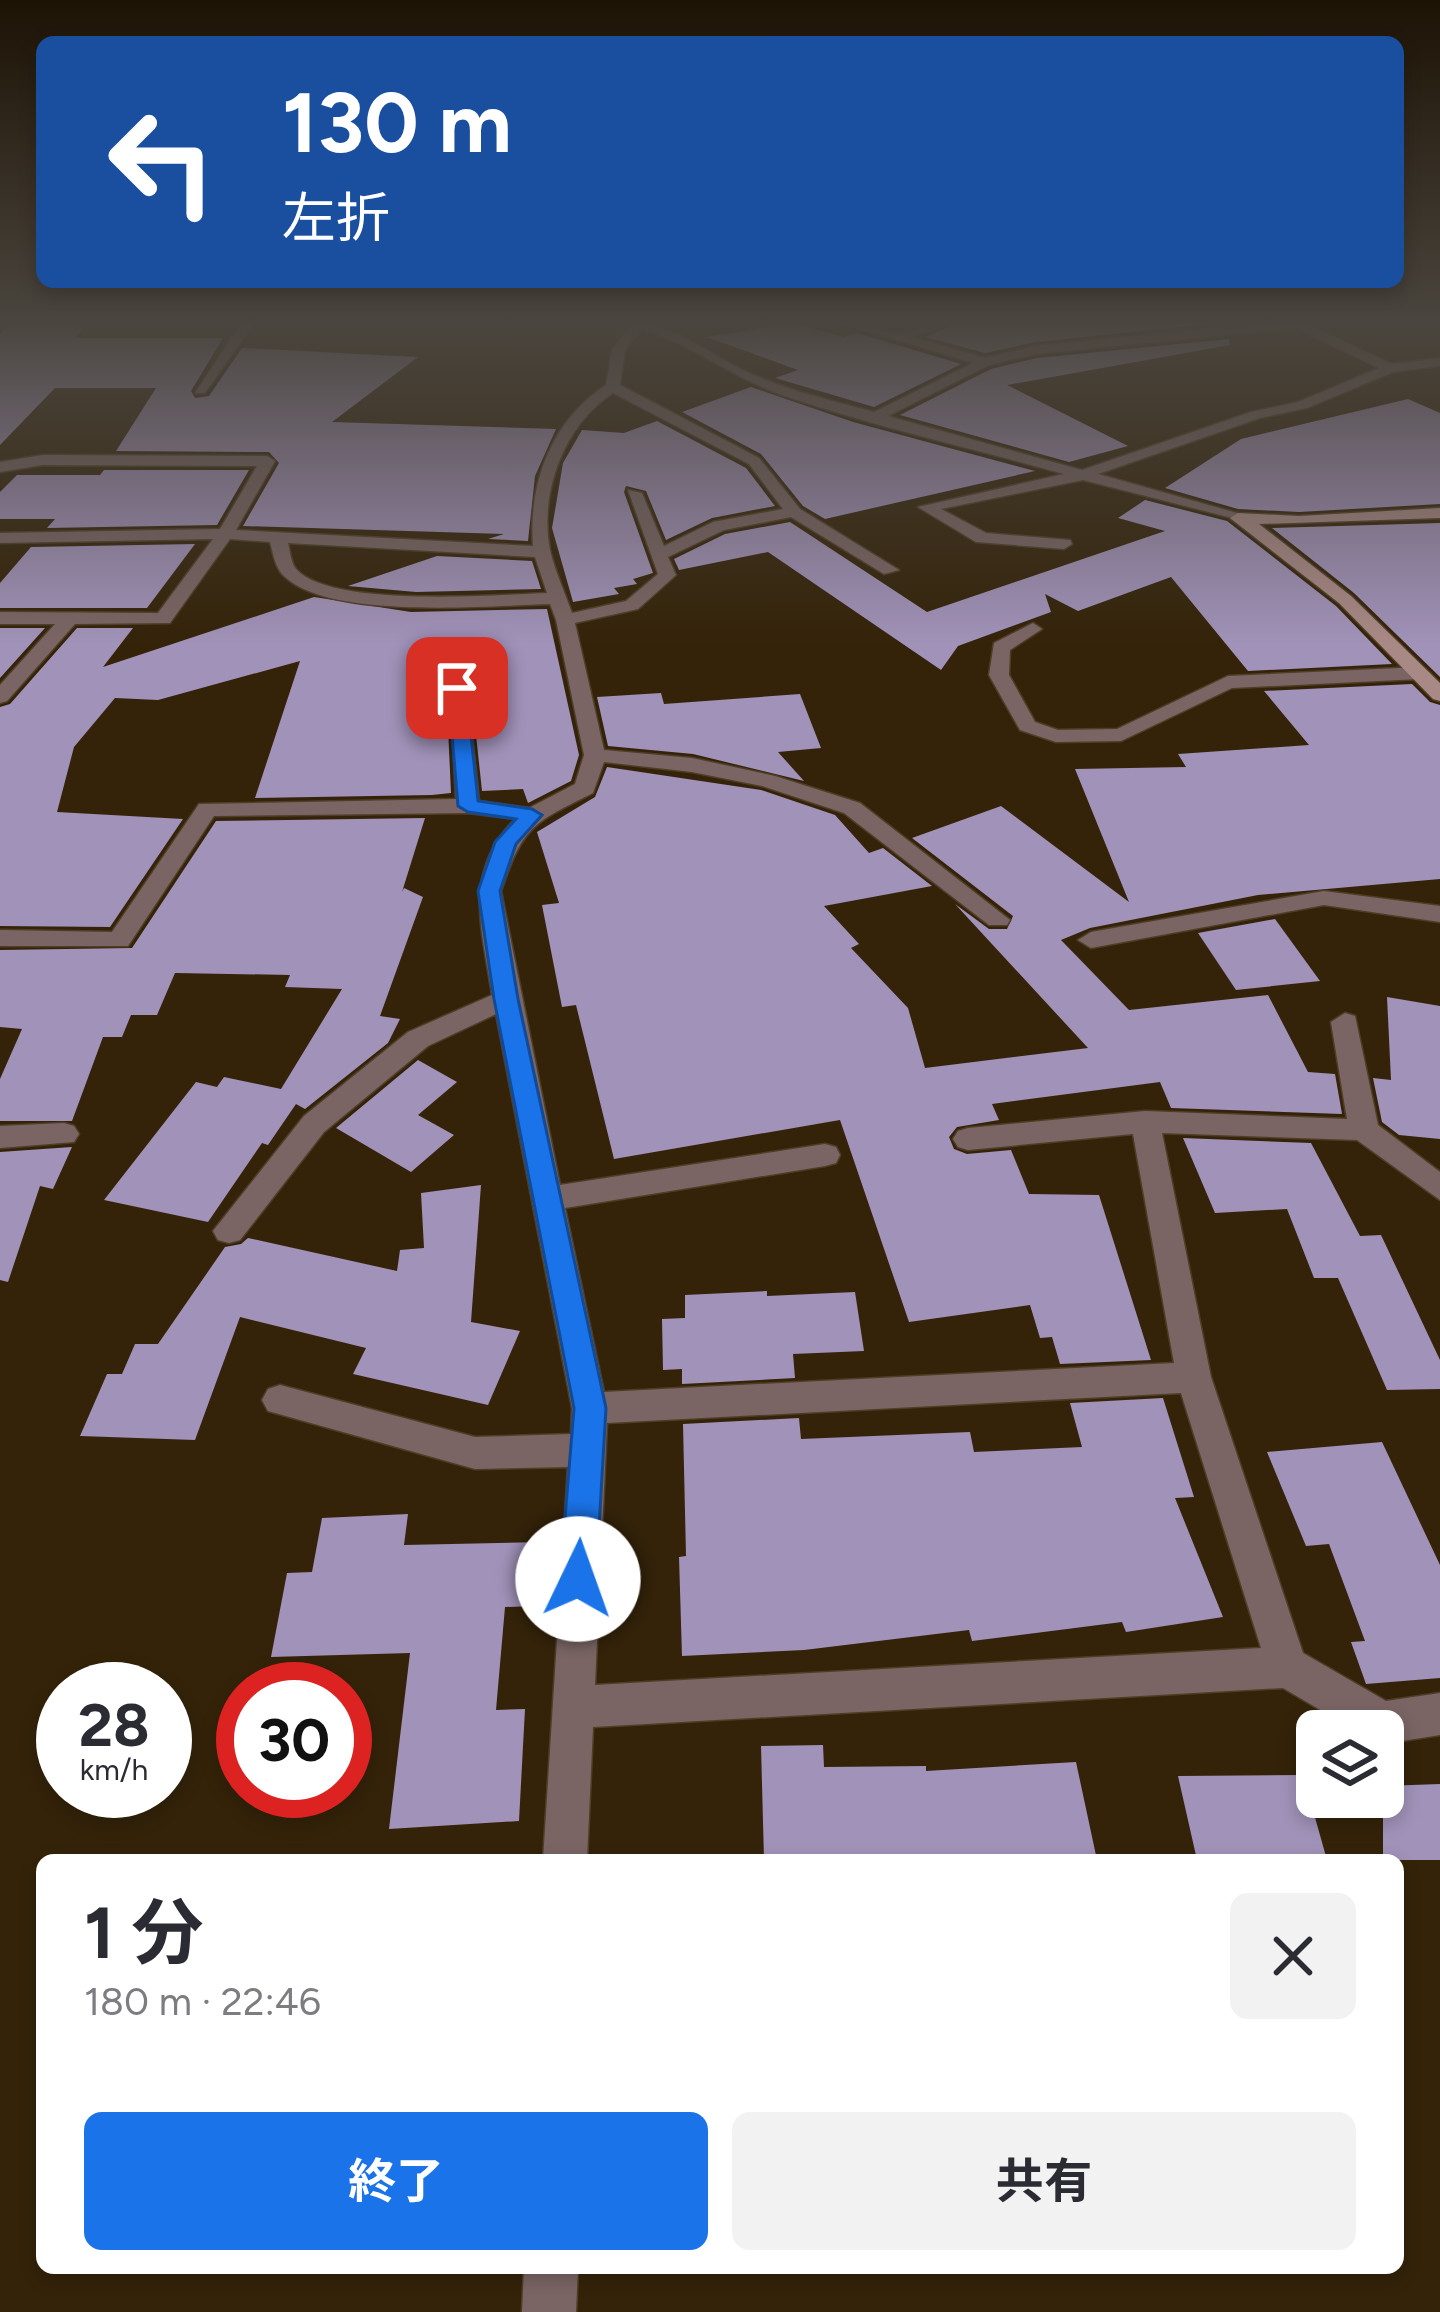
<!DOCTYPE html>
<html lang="ja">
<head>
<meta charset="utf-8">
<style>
	:root { --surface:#fff; --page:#f2f2f3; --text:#2b2b33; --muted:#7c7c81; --accent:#1a73e8 }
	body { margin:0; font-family:Figtree,"Noto Sans JP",sans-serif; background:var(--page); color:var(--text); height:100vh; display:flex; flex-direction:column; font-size:45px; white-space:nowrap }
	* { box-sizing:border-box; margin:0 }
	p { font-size:39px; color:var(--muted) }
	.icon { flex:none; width:66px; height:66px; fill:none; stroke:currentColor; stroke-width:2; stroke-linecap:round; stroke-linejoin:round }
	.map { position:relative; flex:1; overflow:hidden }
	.details { position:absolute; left:36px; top:1854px; width:1368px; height:420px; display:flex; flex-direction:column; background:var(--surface); border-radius:18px; box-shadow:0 6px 18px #0003 }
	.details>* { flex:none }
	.hud { position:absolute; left:36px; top:36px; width:1368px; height:252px; border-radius:18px; box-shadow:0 6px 18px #0003; background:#1a4fa0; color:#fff; overflow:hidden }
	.buttons { position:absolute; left:1296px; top:1710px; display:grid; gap:24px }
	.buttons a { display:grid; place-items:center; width:108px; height:108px; border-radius:18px; background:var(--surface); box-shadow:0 6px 18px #0003; font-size:60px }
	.speed { position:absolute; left:36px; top:1662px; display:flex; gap:24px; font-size:60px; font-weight:700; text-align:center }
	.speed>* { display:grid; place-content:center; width:156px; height:156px; border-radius:50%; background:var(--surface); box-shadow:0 6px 18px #0003; line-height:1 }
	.speed small { font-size:30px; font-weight:400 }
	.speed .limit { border:18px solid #d22; background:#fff; color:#111 }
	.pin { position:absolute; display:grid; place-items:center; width:102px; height:102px; color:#fff; margin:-51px; border-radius:24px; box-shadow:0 6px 18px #0006 }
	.me { position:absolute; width:132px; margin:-66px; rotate:3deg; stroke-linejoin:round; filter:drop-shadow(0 0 9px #0008) }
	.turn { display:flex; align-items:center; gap:42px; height:252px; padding:0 48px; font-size:54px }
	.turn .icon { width:156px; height:156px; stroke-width:2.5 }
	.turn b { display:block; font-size:84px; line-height:102px }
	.round { display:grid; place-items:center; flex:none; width:126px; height:126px; border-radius:18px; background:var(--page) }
	.head { display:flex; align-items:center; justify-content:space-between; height:204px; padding:0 48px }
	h1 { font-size:72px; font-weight:700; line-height:90px }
	.cta { display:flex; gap:24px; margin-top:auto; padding:24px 48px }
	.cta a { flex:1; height:138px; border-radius:18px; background:var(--accent); color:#fff; font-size:48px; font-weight:700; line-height:138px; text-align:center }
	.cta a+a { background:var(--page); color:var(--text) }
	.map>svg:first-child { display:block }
</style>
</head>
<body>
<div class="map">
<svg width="1440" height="2312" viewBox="0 0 1440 2312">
	<rect width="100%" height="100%" fill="#342309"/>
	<!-- building -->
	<g fill="#a192b9">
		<polygon points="13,321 90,321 75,338 223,338 191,391 195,398 209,396 242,348 418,357 332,422 556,429 535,476 528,541 488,539 504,534 243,526 279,463 269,452 116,451 156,388 55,388 0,445 0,334"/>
		<polygon points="961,321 1228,321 1228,322 1036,342 985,353 926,337"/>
		<polygon points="794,323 843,337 857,333 961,364 874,407 775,378 798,370 707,337"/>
		<polygon points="1229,339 1230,345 1007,385 1128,446 1069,462 900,415 991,369 1037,358"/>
		<polygon points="751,387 853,422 1035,471 825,519 803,506 761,454 682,412"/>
		<polygon points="1408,399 1440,413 1440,504 1299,512 1238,509 1165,488 1241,439"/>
		<polygon points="657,421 746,468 775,506 712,518 666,540 646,491 626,486 624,492 653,573 633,579 637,584 614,588 619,594 573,602 552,528 563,463 582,430 624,433"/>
		<polygon points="104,470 249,470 217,525 47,528 55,519 0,519 0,492 17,475 100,475"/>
		<polygon points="1145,500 1227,521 1336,606 1392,664 1248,671 1171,577 1078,611 1045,594 1051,612 958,646 941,670 768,552 679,570 674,559 725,534 790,522 927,612 1165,531 1118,518"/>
		<polygon points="1440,523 1440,677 1354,593 1272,528"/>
		<polygon points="195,544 147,608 0,608 0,583 31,547"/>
		<polygon points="437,556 532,561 541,589 416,592 348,586"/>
		<polygon points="314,597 411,612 547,609 579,755 571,781 528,803 523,789 482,791 471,688 451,680 446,684 451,793 432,795 255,798 300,661 158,700 115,698 74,747 57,812 183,819 110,927 0,926 0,707 10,704 77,628 133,628 103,667"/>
		<polygon points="0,628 45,628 0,678"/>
		<polygon points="1412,684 1430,702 1440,705 1440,879 1258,895 1090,928 1061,940 1129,1010 1268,995 1308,1072 1335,1074 1342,1114 1171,1108 1160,1082 992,1104 999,1120 957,1127 949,1137 954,1149 967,1154 1011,1150 1029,1194 1099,1195 1151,1360 1060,1364 1052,1337 1040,1338 1030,1305 909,1322 840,1120 614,1159 576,1005 562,1007 542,905 559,903 537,832 595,797 607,767 761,790 835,815 869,853 883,848 932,886 824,906 859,944 851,948 908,1008 925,1068 1088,1048 955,904 989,929 1007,929 1013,916 912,838 1001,806 1129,902 1075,769 1186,767 1178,754 1309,745 1264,691"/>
		<polygon points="661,693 664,704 800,694 821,748 778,752 804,781 693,754 608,746 597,697"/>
		<polygon points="425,818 402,892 404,888 423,897 380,1016 400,1019 388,1043 305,1109 296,1104 268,1145 262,1143 208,1222 104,1200 196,1082 217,1087 224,1077 281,1089 342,989 285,987 290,975 175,973 157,1015 131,1015 122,1037 103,1037 72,1121 0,1121 0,1079 22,1029 0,1027 0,950 132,948 216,821"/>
		<polygon points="1275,919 1320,981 1236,990 1198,933"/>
		<polygon points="1387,997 1440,1006 1440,1139 1399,1135 1382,1122 1373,1078 1391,1080"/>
		<polygon points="418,1060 457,1082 418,1115 454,1135 411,1172 336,1128"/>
		<polygon points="1183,1138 1311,1143 1360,1236 1381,1235 1440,1360 1440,1389 1387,1390 1338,1278 1314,1278 1287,1209 1215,1213"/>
		<polygon points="72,1147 53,1189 40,1186 8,1282 0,1280 0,1152"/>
		<polygon points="481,1185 471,1322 520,1331 488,1405 353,1374 366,1348 240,1317 195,1440 80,1436 107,1374 122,1374 135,1344 158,1344 225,1247 241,1244 248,1238 397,1271 400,1250 424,1248 421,1193"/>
		<polygon points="767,1291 767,1296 855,1292 864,1351 793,1354 795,1378 682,1384 682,1369 663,1370 662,1319 685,1318 685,1295"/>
		<polygon points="1163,1398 1194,1497 1175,1498 1223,1617 1126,1632 1122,1622 972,1641 969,1630 804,1650 682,1656 679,1557 686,1556 683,1424 799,1418 801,1439 970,1432 974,1452 1082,1447 1070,1403"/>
		<polygon points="1382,1442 1440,1565 1440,1678 1366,1684 1351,1642 1365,1641 1329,1544 1306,1546 1267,1452"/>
		<polygon points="408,1514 404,1545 542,1542 537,1606 505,1607 496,1710 525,1709 519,1821 389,1829 410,1653 271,1657 287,1573 312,1572 322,1518"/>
		<polygon points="823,1745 824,1767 926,1766 926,1771 1076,1762 1097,1860 764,1860 761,1746"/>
		<polygon points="1303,1775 1327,1860 1197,1860 1178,1776"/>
		<polygon points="1440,1784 1440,1860 1383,1860 1383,1786"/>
	</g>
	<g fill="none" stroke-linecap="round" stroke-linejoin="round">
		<defs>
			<g id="street">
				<polygon points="243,321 255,321 205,393 195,393"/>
				<path d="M624 321C668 321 700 349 741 369 783 389 829 400 874 412L973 363 834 321C856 321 880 335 900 333 920 331 936 321 957 321L911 337 985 358 1036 346 1284 321H1331L1311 326 1392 364 1440 358V366L1393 372 1307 408 1260 418 1098 474 1244 515V521L1083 480 941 509 986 533 1070 540 1072 544 1064 549 976 542 918 507 1064 474C971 448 876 427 785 396 734 379 692 344 642 329L625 350 620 385 759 458 800 509 899 570 884 574 791 517 724 530 668 557 676 575 638 609 575 623 604 750 692 758 775 776 860 803 1010 920 1007 925H989L844 813 762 786 692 772 604 762 593 793C533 823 523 826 501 891L560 1185 825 1144 836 1147 840 1155 836 1163 825 1166 565 1208 604 1392 1174 1363 1133 1134 968 1150 958 1147 953 1139 958 1131 968 1128 1145 1111 1347 1119 1331 1022 1345 1013 1355 1016 1378 1125 1440 1172V1200L1357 1140 1162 1133 1211 1377 1303 1653 1386 1701 1440 1693V1735L1383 1744V1731H1356L1283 1688 593 1727 587 1860H543L568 1467 475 1469 268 1411 262 1400 268 1389 280 1385 475 1437 571 1434 572 1408 496 1014 428 1046 324 1132 240 1240 229 1243 218 1240 213 1231 304 1116 408 1032 492 995C482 928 462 873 515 819L468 813 214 816 128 946H0V930L112 932 199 804 456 799 450 684 467 688 479 801 529 808 575 784 584 755 556 620 550 604C490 606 328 620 284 576 275 568 273 553 270 542L230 539 170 623 75 624 7 701 0 703V685L55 624H0V612L158 613 213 539 0 543V533L220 529 257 466 43 465 0 472V462L43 455 267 456 275 461 236 530 533 546C528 483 552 420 606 385L612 350 631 325ZM1295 328 1379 368 1298 402 1251 412 1082 470 888 416 989 365 1036 354ZM613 393 749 464 783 509 713 522 664 546 642 493 628 490 658 574 626 601 572 613C565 593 555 571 550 550 539 492 564 425 613 393ZM288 543 535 557 547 593C496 595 331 608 296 569 291 563 290 551 288 543ZM1181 1393 1261 1648 595 1685 607 1423Z"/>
				<polygon points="1033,623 1042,629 1010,650 1009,675 1035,722 1058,730 1117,729 1228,676 1420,667 1430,673 1420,679 1232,688 1121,741 1056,742 1020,730 989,675 994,643"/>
				<polygon points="1324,891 1440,906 1440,922 1324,905 1091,948 1078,940 1091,932"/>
				<polygon points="64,1123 74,1126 79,1134 74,1142 0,1148 0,1126"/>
				<polygon points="524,2268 578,2268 576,2312 522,2312"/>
			</g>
			<polygon id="secondary" points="1440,508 1440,518 1259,524 1351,596 1440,683 1440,701 1433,699 1339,603 1230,518 1238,513 1299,516"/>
		</defs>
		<!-- street casing -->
		<use href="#street" stroke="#4f3e26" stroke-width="3"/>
		<!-- secondary casing -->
		<use href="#secondary" stroke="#4f3e26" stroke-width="3"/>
		<!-- street -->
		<use href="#street" fill="#7a6564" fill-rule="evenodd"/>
		<!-- secondary -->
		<use href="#secondary" fill="#a98986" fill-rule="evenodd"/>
	</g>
	<!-- sky -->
	<linearGradient id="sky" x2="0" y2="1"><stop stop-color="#1d1305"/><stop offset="0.5" stop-color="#4a453e"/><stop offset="1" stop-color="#4a453e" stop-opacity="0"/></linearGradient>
	<rect width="1440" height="645" fill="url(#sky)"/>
	<!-- route -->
	<polygon fill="#1a73e8" stroke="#114b97" stroke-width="3" points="457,682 466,688 478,801 532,809 542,815 516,844 500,891 518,999 606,1408 596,1579 591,1591 578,1596 566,1591 560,1579 574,1408 494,999 478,891 495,842 516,819 468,812 458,806 448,688"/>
</svg>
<div class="buttons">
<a><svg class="icon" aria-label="layers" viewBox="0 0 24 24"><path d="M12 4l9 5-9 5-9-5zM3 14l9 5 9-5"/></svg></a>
</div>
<div class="speed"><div>28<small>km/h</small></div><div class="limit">30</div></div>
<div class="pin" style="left:457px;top:688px;background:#d93025"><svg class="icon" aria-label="arrive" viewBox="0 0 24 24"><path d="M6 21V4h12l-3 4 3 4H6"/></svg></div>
<svg class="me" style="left:578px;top:1579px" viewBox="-20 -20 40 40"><circle r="19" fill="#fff"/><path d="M0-13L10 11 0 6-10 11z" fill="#1a73e8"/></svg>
<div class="hud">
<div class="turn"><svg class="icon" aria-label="left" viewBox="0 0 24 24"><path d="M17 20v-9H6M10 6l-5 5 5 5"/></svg><div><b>130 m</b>左折</div></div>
</div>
<section class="details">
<div class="head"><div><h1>1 分</h1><p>180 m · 22:46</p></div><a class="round"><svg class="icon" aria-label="close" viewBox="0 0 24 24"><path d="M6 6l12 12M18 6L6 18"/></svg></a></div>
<div class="cta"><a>終了</a><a>共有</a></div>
</section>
</div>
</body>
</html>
